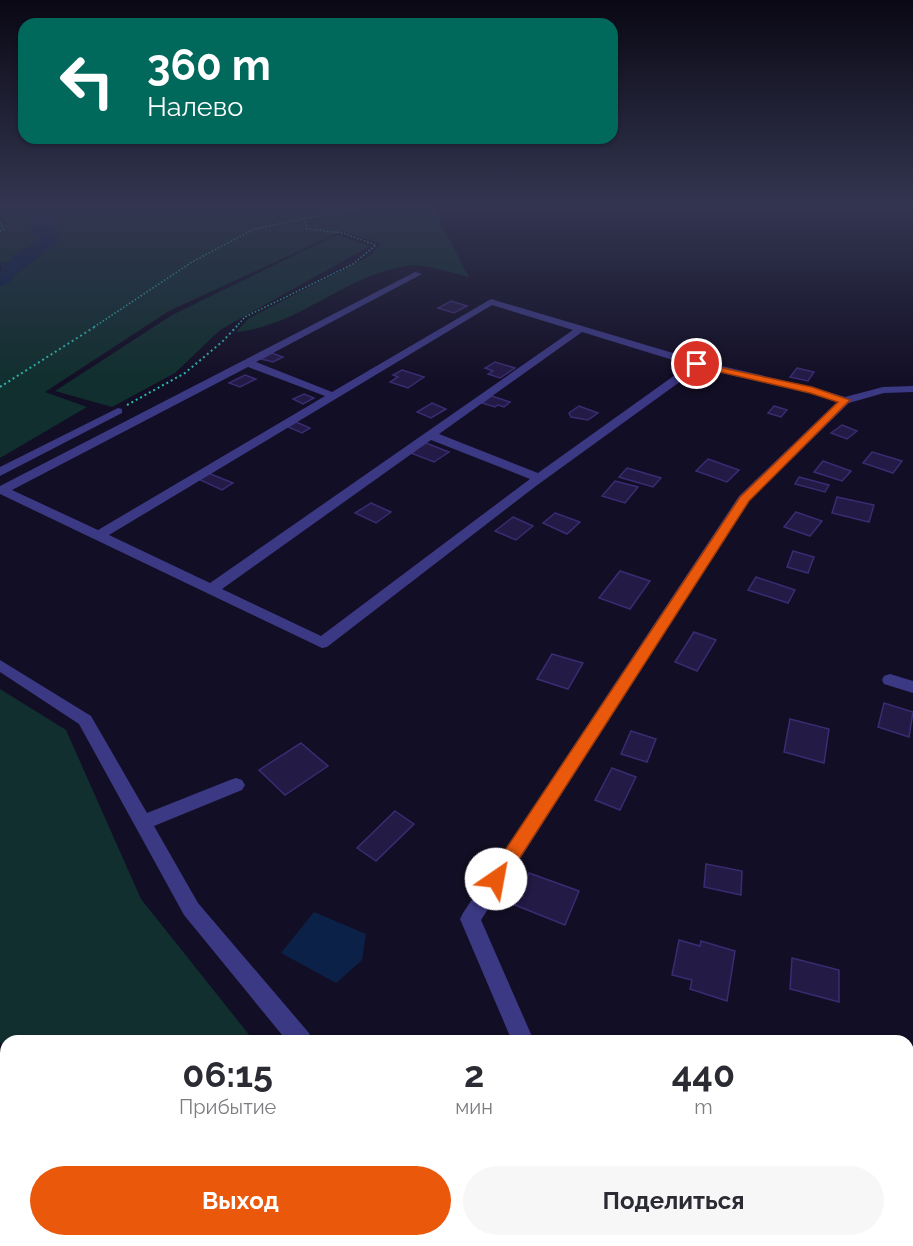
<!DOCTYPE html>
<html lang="ru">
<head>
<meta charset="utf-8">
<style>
	:root { --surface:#fff; --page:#f7f7f7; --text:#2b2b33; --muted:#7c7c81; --accent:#ea580c }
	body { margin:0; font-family:Raleway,sans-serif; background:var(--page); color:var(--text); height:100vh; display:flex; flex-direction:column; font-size:22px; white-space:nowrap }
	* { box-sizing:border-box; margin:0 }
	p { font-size:20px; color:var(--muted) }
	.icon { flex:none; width:33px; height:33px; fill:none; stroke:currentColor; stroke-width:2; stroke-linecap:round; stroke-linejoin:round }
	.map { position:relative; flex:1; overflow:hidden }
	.details { position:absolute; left:0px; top:1035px; width:914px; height:212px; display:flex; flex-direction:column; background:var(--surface); border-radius:18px 18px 0 0; box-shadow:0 2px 4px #0004 }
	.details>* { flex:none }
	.banner { position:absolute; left:18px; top:18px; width:600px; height:126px; border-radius:18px; box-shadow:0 2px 4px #0004; background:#00695c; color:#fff; overflow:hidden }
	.pin { position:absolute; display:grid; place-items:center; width:51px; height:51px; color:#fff; margin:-26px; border:3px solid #fff; border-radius:50%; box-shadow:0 2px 6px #0007 }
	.me { position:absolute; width:66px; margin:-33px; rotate:33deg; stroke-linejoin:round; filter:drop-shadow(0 0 4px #0008) }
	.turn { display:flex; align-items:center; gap:21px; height:126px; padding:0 30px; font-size:27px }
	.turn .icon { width:78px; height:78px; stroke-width:2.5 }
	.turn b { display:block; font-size:42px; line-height:51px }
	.eta { display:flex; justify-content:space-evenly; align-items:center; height:102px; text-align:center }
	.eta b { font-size:36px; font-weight:700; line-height:42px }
	.primary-button { display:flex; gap:12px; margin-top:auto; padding:12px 30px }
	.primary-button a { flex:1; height:69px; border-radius:36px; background:var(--accent); color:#fff; font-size:24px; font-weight:700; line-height:69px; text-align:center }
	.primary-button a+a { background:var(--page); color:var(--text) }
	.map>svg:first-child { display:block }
</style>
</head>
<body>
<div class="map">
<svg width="913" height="1246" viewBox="0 0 913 1246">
	<rect width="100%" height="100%" fill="#120e25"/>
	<!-- green -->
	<g fill="#112f2e">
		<polygon points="0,207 44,207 45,214 39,237 33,246 20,250 10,262 0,263"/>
		<path d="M59 207H432L469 277C452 273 432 266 415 265 408 265 399 268 392 269 337 283 293 327 236 332L249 318 368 257 381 244 342 231 169 311 45 392 87 407 0 458V286L10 282 15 275 57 243 49 227 57 219Z"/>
		<polygon points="336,235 370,246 220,330 175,373 112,407 55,391 172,315"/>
		<polygon points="0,689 66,730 141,899 254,1041 6,1041 6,1052 0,1042"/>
		<polygon points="529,1241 541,1246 123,1246 120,1241"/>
	</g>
	<!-- water -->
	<g fill="#0c2147">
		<path d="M43 207H59L57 219 50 227 58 230 57 243 15 275 10 282 0 286V271L2 270 0 263 10 262C16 246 31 251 39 237L31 233C30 221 35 218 45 214Z"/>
		<polygon points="314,912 366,934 362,960 336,983 281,953"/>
	</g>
	<!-- building -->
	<g fill="#231a46" stroke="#3a2c72" stroke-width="1.5">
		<polygon points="451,301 467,306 454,313 438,308"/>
		<polygon points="272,353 283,357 273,362 261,359"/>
		<polygon points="495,362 515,368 500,378 488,374 493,371 485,368"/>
		<polygon points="797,368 814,372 808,381 790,377"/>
		<polygon points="402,370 424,377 408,388 390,382 398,377 393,375"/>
		<polygon points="245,375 256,379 240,387 229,383"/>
		<polygon points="304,394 314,398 303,404 293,399"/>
		<polygon points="492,396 510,402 504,407 498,405 495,407 482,403"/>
		<polygon points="432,403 446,409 431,418 417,412"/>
		<polygon points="579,406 598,413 588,420 571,417 569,413"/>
		<polygon points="774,406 787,410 781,417 768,413"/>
		<polygon points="296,422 310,428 302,433 288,427"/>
		<polygon points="842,425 857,431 847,439 831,433"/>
		<polygon points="426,443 449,452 434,462 411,453"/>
		<polygon points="872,452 902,461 893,473 863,463"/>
		<polygon points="708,459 739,470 727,482 696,471"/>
		<polygon points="823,461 851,471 842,481 814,472"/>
		<polygon points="627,468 661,478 653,487 619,477"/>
		<polygon points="208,473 233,483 222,490 198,479"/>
		<polygon points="799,477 829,485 825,492 795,484"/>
		<polygon points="615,481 638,487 625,503 602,496"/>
		<polygon points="837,497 874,505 869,522 832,513"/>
		<polygon points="371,503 391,512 376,523 355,513"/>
		<polygon points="796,512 822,521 810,536 784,527"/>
		<polygon points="555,513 580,522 567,534 543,523"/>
		<polygon points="513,517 533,526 516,540 495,531"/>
		<polygon points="793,551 814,557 808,573 787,567"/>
		<polygon points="620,571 650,581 630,609 599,598"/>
		<polygon points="756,577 795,590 788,603 748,590"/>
		<polygon points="694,632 716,640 697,671 675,662"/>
		<polygon points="552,654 583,663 568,689 537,679"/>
		<polygon points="884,703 913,712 909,737 878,727"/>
		<polygon points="790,719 829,729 824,763 784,752"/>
		<polygon points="631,731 656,739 647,762 621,754"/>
		<polygon points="301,743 328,766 285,795 259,770"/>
		<polygon points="612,768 636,777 620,810 595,800"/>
		<polygon points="395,811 414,824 376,861 357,848"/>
		<polygon points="706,864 742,871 741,895 704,887"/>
		<polygon points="529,873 579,891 565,925 515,905"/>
		<polygon points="679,940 700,946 701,941 735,951 727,1001 690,989 692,980 672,975"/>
		<polygon points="792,958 839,970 839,1002 790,989"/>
	</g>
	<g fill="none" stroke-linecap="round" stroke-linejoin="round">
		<!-- path-far1 -->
		<g stroke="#2eb7af" stroke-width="1.5" stroke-dasharray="1.5 2" stroke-linecap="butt">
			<polyline points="0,223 4,229 0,231"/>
			<polyline points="94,327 192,262 254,229 363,207"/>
			<polyline points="236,327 245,317 353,264 376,245 343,233 307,229 304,219"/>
		</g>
		<!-- path -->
		<g stroke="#2eb7af" stroke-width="2" stroke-dasharray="2 3" stroke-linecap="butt">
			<polyline points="0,387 96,326"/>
			<polyline points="127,405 185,373 223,341 237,326"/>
		</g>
		<!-- minor -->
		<g fill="#3c3984" fill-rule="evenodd">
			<path d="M415 272 422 274 256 362 332 392 491 299 700 361 812 387 845 397 883 387 913 386V392L884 393 849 403 749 501 481 920 534 1041H512L460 919 463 913 739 496 837 402 809 393 699 368 536 486 327 647 322 648 0 494V486ZM492 305 573 330 210 583 109 535ZM582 332 689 365 538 473 439 434ZM248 367 325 396 98 530 12 490ZM431 440 530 479 321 636 222 589Z"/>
			<polygon points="118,408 122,409 122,413 0,476 0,467"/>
			<polygon points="0,660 91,716 147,813 230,780 236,778 242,780 245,785 242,790 154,826 198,903 309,1033 312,1041 287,1041 184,915 79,724 0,672"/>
			<polygon points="890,674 913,681 913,693 884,684 882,680 884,676"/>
			<polygon points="602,1240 645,1240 647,1246 604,1246"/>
		</g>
	</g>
	<!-- sky -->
	<linearGradient id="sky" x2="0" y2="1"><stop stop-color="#0a0814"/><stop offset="0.54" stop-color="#333651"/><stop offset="1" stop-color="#333651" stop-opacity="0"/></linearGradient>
	<rect width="913" height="381" fill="url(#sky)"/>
	<!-- route -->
	<polygon fill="#ea580c" stroke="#983908" stroke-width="1.5" points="694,362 812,387 850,400 749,501 503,884 496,886 490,884 487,879 490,873 740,497 838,402 810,393 694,366"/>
</svg>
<div class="pin" style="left:697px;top:364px;background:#d93025"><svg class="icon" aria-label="arrive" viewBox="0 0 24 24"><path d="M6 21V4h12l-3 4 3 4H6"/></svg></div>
<svg class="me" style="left:496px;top:879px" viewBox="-20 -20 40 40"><circle r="19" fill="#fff"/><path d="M0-13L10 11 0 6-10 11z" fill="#ea580c"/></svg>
<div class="banner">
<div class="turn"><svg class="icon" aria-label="left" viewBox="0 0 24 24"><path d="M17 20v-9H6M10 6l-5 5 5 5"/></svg><div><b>360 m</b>Налево</div></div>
</div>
<section class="details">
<div class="eta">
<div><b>06:15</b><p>Прибытие</p></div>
<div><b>2</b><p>мин</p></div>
<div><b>440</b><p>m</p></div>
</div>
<div class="primary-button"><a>Выход</a><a>Поделиться</a></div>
</section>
</div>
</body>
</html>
